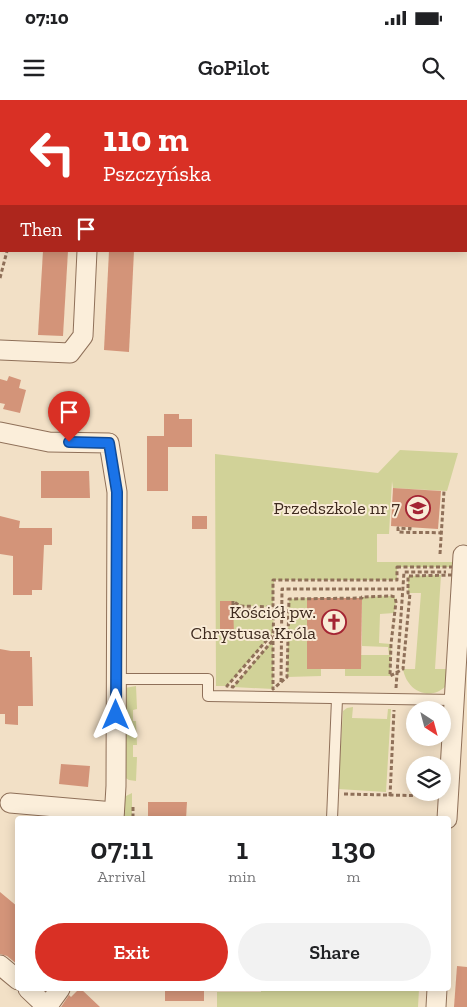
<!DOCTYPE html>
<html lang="en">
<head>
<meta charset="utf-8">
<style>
	:root { --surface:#fff; --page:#f2f2f2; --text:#202124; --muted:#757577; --accent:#d93025 }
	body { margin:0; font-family:"Zilla Slab",serif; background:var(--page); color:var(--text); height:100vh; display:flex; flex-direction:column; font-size:19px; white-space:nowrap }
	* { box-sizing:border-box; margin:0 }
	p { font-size:16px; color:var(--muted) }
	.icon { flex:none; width:28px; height:28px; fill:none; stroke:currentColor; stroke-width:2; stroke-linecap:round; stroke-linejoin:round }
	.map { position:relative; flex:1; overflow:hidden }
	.panel { position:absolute; left:15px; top:716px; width:436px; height:175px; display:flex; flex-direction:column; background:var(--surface); border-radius:5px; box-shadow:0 2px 12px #0003 }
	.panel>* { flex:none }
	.banner { position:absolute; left:0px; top:0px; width:468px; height:152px; box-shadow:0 2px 12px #0003; background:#d93025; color:#fff; overflow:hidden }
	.needle { width:32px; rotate:144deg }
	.controls { position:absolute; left:406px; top:601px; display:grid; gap:10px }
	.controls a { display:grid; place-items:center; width:45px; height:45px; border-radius:50%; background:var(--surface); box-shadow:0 2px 12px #0003; font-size:25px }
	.pin { position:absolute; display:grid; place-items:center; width:42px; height:42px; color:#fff; margin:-51px -21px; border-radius:50% 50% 50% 0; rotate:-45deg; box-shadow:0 0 5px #0007 }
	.pin .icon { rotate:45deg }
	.me { position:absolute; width:55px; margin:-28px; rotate:0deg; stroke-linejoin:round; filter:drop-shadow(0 0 4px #0008) }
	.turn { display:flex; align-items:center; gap:18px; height:105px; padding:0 20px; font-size:22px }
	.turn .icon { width:65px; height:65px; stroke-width:2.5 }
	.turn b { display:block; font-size:35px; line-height:42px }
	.then { display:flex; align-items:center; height:48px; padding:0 20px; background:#0003; gap:10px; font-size:19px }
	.eta { display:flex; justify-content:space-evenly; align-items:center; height:85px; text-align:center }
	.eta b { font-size:30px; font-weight:600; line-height:35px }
	.button { display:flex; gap:10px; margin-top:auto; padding:10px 20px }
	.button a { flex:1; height:58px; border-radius:30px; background:var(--accent); color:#fff; font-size:20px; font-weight:600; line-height:58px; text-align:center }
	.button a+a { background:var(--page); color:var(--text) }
	.status { display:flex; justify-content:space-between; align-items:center; height:35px; padding:0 25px; background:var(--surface); direction:ltr }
	.status svg { height:14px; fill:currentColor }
	header { display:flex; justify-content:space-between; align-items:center; height:65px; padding:0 20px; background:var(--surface); font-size:22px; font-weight:600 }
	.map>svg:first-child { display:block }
</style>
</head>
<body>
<div class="status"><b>07:10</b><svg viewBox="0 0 49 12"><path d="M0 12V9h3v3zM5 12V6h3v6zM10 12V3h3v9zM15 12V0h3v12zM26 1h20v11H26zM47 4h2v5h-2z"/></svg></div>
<header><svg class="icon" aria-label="menu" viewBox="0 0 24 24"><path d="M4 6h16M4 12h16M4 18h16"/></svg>GoPilot<svg class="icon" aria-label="search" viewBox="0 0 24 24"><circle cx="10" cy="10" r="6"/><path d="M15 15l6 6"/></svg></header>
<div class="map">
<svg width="467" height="907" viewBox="0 0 467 907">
	<rect width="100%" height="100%" fill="#f2e0c6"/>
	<!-- green -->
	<g fill="#d1d298">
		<polygon points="0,0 265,0 1,1 0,146"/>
		<polygon points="400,350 458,353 447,391 393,388 392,381 389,434 377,434 377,462 453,462 453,467 397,467 397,480 274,480 273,507 240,506 233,501 220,501 220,535 233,534 233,517 240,510 274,511 273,533 227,586 216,586 215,354 378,373"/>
		<path d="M441 475 435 569H448L447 585C431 602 407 592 403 569H415L421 493H408V476Z"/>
		<polygon points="391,496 395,497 396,502 394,513 380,514 379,543 391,544 390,576 345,576 345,569 361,569 361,555 389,555 388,547 362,546 362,497"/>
		<polygon points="307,498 307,569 321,569 321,576 287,577 289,499"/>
		<polygon points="273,540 273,589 233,587"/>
		<polygon points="136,586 137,609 133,610 133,621 136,621 137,645 133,645 133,657 137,657 136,681 129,680 124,677 125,588"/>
		<polygon points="353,607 352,618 387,619 388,609 391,609 386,692 338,689 343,611 347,608"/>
		<polygon points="132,693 132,719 121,719 124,697"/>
		<polygon points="261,889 419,889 418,907 217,907 217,892 261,892"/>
	</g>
	<!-- building -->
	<g fill="#d39479">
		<polygon points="43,151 68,151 63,236 38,235"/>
		<polygon points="109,151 134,151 129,252 104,250"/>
		<polygon points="9,276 21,280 19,288 26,290 20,313 3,309 5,304 0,303 0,279 7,281"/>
		<polygon points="164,314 179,314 179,319 192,319 192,347 168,347 168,391 147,391 147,336 164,336"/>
		<polygon points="41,371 89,371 90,398 41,398"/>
		<polygon points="393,388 441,391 438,429 391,426"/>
		<polygon points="0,416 20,421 19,428 52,428 52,445 44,445 42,490 32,490 32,495 13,495 13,456 0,454"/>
		<rect x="192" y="416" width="15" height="13"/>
		<polygon points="307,498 362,498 361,569 307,569"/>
		<polygon points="220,501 233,501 234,535 220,535"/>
		<polygon points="0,549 11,551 30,551 30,557 32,557 33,606 18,606 18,625 5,624 5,614 0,614"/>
		<polygon points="61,664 90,666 88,687 59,684"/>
		<polygon points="148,702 187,702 186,719 148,719"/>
		<polygon points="0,792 18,807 18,865 7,856 0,854"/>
		<polygon points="457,866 467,867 467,907 454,907"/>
		<polygon points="79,889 81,889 100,907 61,907 69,895 71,897"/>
		<rect x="165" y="889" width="39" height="12"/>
	</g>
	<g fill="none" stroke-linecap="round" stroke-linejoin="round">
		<defs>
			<g id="lane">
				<polyline points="116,579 208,579 208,596 454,600"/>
				<polyline points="332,719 337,599"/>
			</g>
			<g id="street">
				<polyline points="0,250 70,253 83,236 87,151"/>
				<polyline points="0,332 49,342 109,343 117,392 116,686 114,719"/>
				<polyline points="10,703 114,712"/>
				<polyline points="447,719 463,455"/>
				<polyline points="0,865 18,880"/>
				<polyline points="28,889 47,907"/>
				<polyline points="47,907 60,889"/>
				<polyline points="436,907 437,889"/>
			</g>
		</defs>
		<!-- lane casing -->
		<use href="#lane" stroke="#8f7059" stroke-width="12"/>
		<!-- street casing -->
		<use href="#street" stroke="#8f7059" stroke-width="21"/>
		<!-- path -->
		<g stroke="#8f7059" stroke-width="3" stroke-dasharray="4 2.5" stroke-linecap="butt">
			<polyline points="157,0 158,1"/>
			<polyline points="52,1 52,0"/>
			<polyline points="250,1 252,0"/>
			<polyline points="0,142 1,143"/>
			<polyline points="0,178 7,151"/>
			<path d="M410 427V429L398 428V432C413 433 426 432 441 433"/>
			<polyline points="440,454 444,391"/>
			<polygon points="397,467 453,467 453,475 408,476 408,493 410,493 403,569 390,576 391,544 396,502 395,497 391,496 362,497 362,498 289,499 287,577 273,589 273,540 233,587 227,586 273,533 274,511 240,510 233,517 233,501 240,506 273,507 273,480 397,480"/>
			<polyline points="272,539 281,529"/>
			<polyline points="281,582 282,489 403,489"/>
			<polyline points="396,588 404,472 446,472"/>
			<polyline points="344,694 432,696"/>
			<polyline points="390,696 394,610"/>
			<polyline points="133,707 133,719"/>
		</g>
		<!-- lane -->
		<use href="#lane" stroke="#fbeeda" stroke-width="10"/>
		<!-- street -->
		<use href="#street" stroke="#fbeeda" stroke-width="19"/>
	</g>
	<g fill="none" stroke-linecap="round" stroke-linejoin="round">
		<defs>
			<polyline id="route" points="69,342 109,343 117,392 116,615"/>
		</defs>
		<!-- route casing -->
		<use href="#route" stroke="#114b97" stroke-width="12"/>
		<!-- route -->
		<use href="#route" stroke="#1a73e8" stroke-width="9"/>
	</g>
	<!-- icons -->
	<defs>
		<symbol id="school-ring" viewBox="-11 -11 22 22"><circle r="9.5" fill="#f9ebd6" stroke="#a42433" stroke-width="1.5"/><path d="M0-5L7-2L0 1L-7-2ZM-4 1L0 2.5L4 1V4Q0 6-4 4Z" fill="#a42433"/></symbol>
		<symbol id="church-ring" viewBox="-11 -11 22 22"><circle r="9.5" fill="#f9ebd6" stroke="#a42433" stroke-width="1.5"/><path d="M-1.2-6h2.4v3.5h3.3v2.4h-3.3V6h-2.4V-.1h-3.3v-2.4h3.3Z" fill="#a42433"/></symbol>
	</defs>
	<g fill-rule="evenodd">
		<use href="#school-ring" x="404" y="394" width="28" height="28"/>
		<use href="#church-ring" x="320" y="508" width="28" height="28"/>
	</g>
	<g text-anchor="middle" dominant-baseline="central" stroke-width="4" stroke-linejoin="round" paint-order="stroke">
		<!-- poi labels -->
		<g font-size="18" fill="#3e2a1e" stroke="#f9ebd6" text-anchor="end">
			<text x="400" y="408">Przedszkole nr 7</text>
			<text x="316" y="512">Kościół pw.<tspan x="316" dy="21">Chrystusa Króla</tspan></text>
		</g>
	</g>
</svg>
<div class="controls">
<a><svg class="needle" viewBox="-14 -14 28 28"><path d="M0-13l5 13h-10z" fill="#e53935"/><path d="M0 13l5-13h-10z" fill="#757577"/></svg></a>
<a><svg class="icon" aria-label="layers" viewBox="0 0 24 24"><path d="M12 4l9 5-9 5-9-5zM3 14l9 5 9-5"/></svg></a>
</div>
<div class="pin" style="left:69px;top:342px;background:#d93025"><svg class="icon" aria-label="arrive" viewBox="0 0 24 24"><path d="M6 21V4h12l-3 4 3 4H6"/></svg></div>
<svg class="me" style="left:116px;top:615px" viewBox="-20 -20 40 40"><path d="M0-17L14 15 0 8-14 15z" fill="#1a73e8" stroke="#fff" stroke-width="4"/></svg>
<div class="banner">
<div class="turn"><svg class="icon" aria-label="left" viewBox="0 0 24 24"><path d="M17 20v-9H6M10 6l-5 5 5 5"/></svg><div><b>110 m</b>Pszczyńska</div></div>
<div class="then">Then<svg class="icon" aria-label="arrive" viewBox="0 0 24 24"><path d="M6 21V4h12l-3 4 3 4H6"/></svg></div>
</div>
<section class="panel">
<div class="eta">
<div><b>07:11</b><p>Arrival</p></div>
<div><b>1</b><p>min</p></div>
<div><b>130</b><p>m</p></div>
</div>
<div class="button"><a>Exit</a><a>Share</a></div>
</section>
</div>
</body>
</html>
